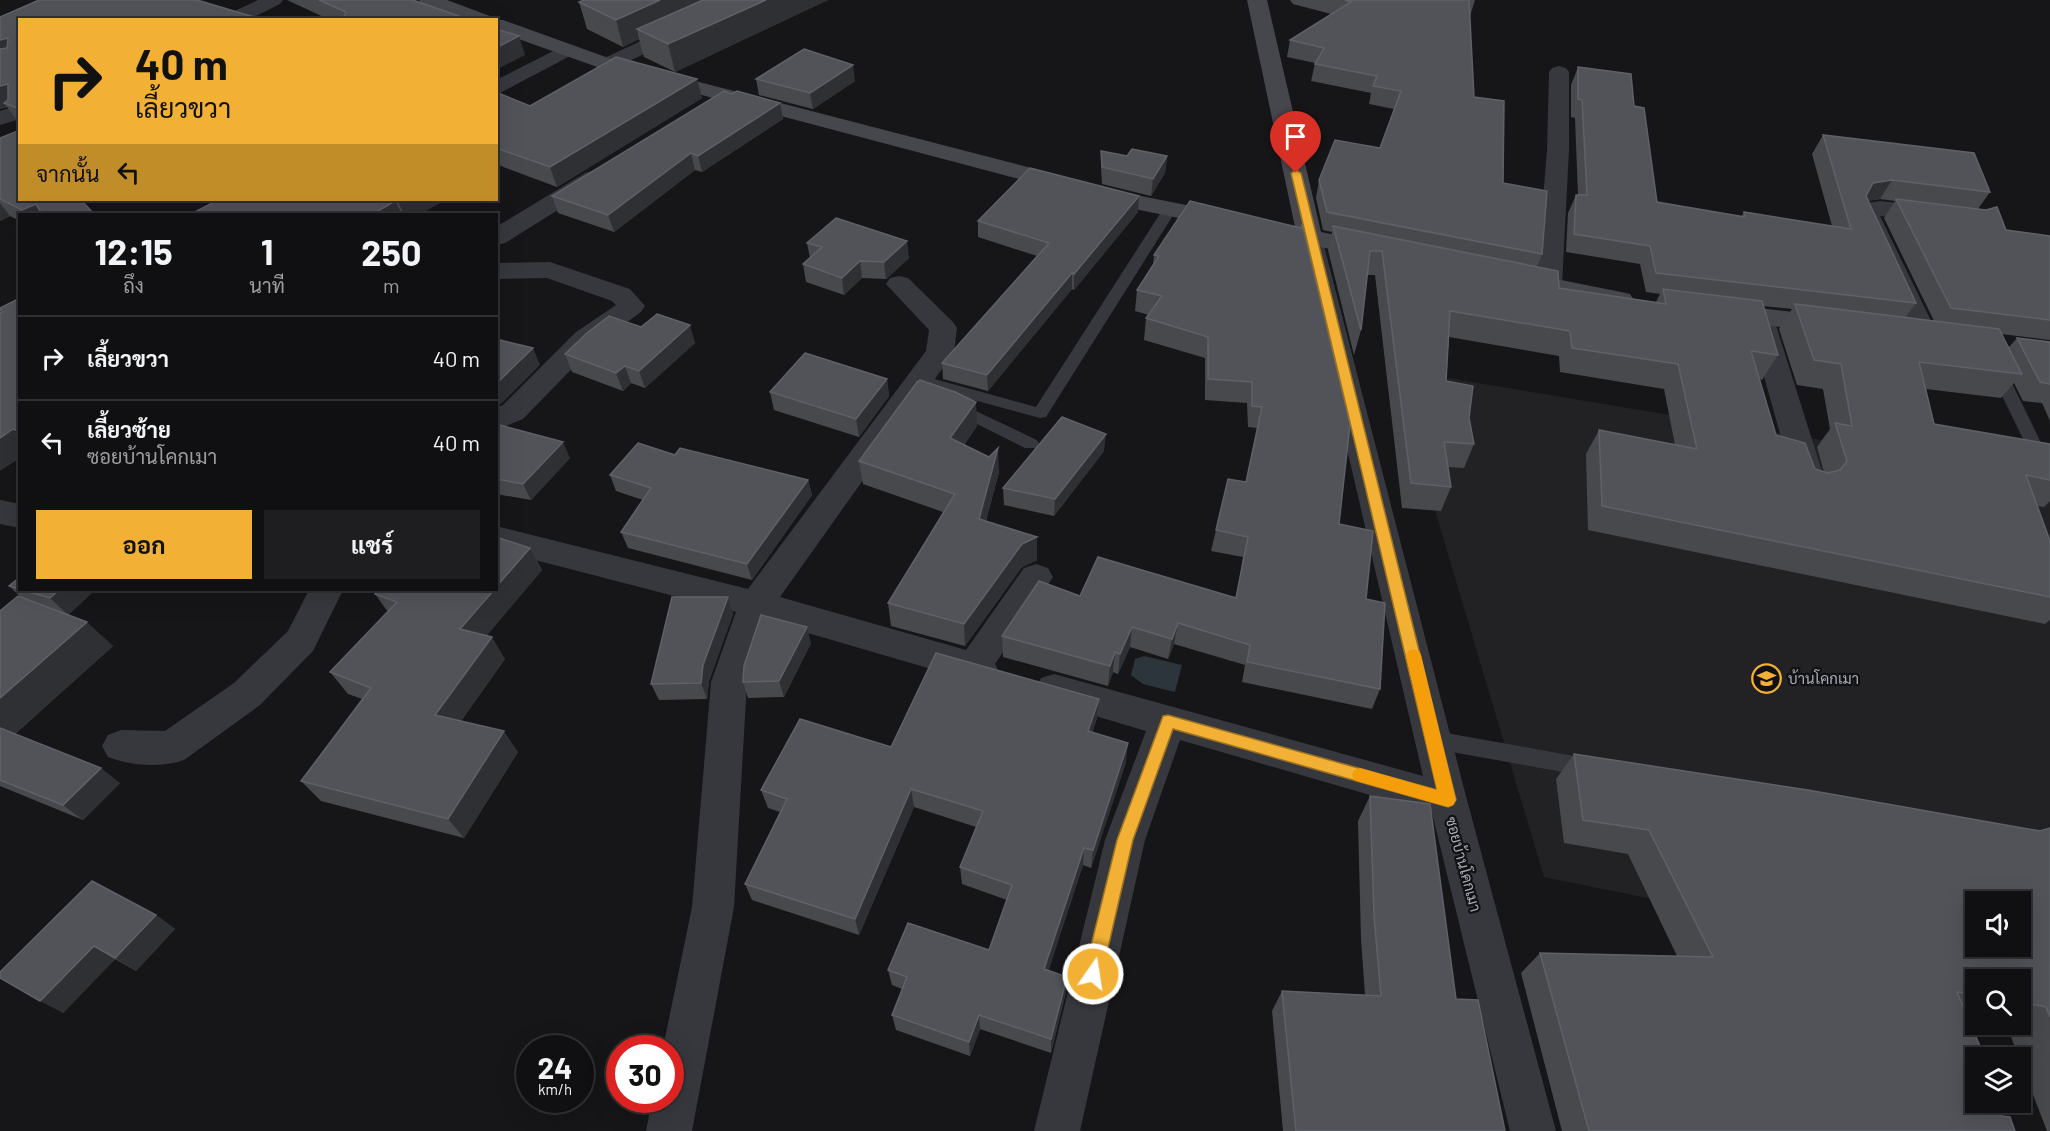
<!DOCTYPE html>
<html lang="th">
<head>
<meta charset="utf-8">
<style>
	:root { --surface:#101012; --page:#1e1e20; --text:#f1f3f6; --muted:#9c9d9f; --line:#303032; --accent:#f2b134 }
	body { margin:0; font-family:Barlow,Sarabun,sans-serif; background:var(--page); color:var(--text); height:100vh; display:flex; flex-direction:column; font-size:22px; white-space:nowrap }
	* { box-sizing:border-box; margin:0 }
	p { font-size:20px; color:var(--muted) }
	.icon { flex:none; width:33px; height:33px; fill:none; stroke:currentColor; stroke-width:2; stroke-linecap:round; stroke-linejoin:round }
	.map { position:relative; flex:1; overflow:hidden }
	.drawer { position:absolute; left:18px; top:213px; width:480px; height:378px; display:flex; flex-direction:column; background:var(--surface); border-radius:0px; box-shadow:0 6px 24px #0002,0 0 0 2px var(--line) }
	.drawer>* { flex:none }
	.banner { position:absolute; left:18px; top:18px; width:480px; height:183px; border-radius:0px; box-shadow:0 6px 24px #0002,0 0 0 2px var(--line); background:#f2b134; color:#111; overflow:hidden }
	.fabs { position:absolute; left:1965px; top:891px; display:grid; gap:12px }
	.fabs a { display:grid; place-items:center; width:66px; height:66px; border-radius:0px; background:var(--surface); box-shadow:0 6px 24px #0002,0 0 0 2px var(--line); font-size:30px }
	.speed { position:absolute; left:516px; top:1035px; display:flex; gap:12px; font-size:30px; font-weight:700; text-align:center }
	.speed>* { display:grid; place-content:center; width:78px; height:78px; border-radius:50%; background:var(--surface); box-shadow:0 6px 24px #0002,0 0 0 2px var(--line); line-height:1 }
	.speed small { font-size:15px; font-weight:400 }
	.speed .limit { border:9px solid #d22; background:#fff; color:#111 }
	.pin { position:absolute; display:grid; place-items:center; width:51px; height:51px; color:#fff; margin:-62px -26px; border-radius:50% 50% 50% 0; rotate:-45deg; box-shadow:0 0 6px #0007 }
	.pin .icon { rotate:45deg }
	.me { position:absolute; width:66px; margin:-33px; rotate:13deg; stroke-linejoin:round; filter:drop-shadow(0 0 4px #0008) }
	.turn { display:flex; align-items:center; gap:21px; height:126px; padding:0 18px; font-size:27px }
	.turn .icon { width:78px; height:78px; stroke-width:2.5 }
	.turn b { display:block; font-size:42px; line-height:51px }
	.then { display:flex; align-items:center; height:57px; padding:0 18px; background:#0003; gap:12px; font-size:22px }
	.eta { display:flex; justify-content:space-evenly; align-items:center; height:102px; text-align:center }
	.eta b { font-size:36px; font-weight:700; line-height:42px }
	.action { display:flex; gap:12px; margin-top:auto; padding:12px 18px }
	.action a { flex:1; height:69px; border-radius:0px; background:var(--accent); color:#111; font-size:24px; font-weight:700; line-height:69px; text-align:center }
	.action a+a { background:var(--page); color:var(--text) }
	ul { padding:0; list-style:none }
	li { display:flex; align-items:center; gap:18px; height:84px; padding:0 18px; border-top:2px solid var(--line) }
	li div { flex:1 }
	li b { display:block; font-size:22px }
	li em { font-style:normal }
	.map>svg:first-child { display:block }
</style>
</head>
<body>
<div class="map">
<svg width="2050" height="1131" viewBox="0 0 2050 1131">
	<rect width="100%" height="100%" fill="#161618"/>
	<!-- built -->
	<path fill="#222225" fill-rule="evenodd" d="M1393 369 2050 478V980L1544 877ZM1976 902H2020V946H1976Z"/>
	<!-- water -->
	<polygon fill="#2c353c" points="1144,656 1182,665 1175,692 1143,684 1131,675 1135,659"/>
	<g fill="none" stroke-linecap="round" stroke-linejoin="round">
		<!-- lane -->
		<g fill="#37383d" fill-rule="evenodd">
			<polygon points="1170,205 1177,209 1046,417 1040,418 915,384 912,380 920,375 1036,407 1163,209"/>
			<polygon points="1997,364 2005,369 2050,461 2050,484 2044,482 2042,478 1989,369"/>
			<polygon points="955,401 1037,440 1039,444 1037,448 1025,448 949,410 947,406 949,402"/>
			<polygon points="1435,731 1591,759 1598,762 1601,768 1598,774 1591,777 1435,749 1428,746 1425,740 1428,734"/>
		</g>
		<!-- street -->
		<g fill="#37383d" fill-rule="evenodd">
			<polygon points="258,0 283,0 280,4 248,20 222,20 224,16"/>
			<polygon points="729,0 755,0 752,4 614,68 607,70 600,68 597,64 600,60"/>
			<polygon points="567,44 574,46 577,50 574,54 496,95 496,80"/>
			<polygon points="1559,66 1566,68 1569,72 1569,150 1562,285 1558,291 1549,293 1540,291 1536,285 1547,150 1549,72 1552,68"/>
			<polygon points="20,105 20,119 0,125 0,111"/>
			<polygon points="593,171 601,173 605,178 601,183 505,243 496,245 496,227 585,173"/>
			<polygon points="1880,201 1933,207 1942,209 1945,214 1942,219 1933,221 1880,216 1939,337 1935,343 1925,346 1915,343 1911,337 1856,216 1861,204"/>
			<polygon points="1310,231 1319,233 1322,238 1467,800 1556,1131 1510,1131 1432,813 1180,740 1145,840 1080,1131 1034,1131 1105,840 1146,731 1041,700 1036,689 1041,678 1054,674 1423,776 1298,238 1301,233"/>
			<polygon points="550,262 630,289 645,306 641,312 596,344 523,419 496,430 496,408 503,405 576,332 616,305 612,301 547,278 496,279 496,263"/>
			<polygon points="899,276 908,278 953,322 957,328 954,352 780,597 966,650 1024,568 1036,564 1048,568 1053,577 995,664 997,668 992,678 979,683 767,621 747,682 734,907 692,1131 646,1131 652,1100 670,1100 670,1048 663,1048 692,907 711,682 736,612 496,550 496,526 748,589 926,351 929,330 886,284 890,278"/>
			<polygon points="1761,311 1771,313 1774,319 1826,484 1821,492 1810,495 1799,492 1794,484 1748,319 1751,313"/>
			<polygon points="0,500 20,504 20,528 0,524"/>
			<path d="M309 590H343L313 651 260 705 184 760C162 768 130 766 108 757L102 746 108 735 121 730 165 731 234 683 288 631Z"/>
		</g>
		<!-- secondary -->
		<g fill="#45474d" fill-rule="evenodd">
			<polygon points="419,0 447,0 490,16 492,19 503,20 614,60 1136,195 1295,227 1247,0 1267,0 1321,232 1383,245 1387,250 1383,255 1374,258 1125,207 600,68 496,31 496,20 464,20 422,4"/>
			<polygon points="1516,271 1621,292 1630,294 1634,300 1630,306 1621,308 1507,285 1503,279 1507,273"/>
			<polygon points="1723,304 1830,316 1840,319 1844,325 1840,331 1830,334 1714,318 1710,312 1714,306"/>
		</g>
	</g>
	<!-- wall -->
	<g fill="#47494d" fill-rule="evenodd">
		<polygon points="287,0 413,0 470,20 330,20"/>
		<polygon points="828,0 675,72 644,57 639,39 623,47 587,29 579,2"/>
		<path d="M1290 0H1475L1470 16 1474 97 1503 183 1542 254 1537 267 1559 288 1656 302 1660 294 1646 292 1640 264 1566 252 1568 213 1576 195H1578L1575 118 1571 117V85L1578 67 1634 106 1657 202 1741 217 1744 212 1832 226 1812 154 1823 135 1990 192 1978 209 2006 230 2050 236V340L2001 334 2008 348 2017 338 2050 342V421L2042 403 2023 401 2014 383 2001 398 1926 389 1934 424 2050 444V501L2044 507 2037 506 2050 541V620L2045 624 1588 530 1586 454 1599 430 1675 445 1664 389 1560 372 1559 356 1449 337 1446 381 1469 418 1474 444 1464 468 1448 467 1451 487 1441 511 1402 508 1375 275H1367L1361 330 1354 355 1328 250 1332 232 1323 230 1316 198 1319 180 1380 148 1394 109 1369 104 1371 93 1311 81 1315 63 1287 57 1290 40 1331 14 1293 4ZM1880 199 1895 201 1884 218 1934 321 1905 318 1916 303 1868 201ZM1763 306 1792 309 1779 329 1797 385 1823 389 1830 429 1817 447 1824 472 1815 469 1776 435 1759 379 1762 380 1778 355Z"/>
		<polygon points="0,17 20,20 20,123 18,122 7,107 0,109"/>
		<polygon points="756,79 855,81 813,109 759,95"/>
		<polygon points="496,92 530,106 702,98 557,187 501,166 496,169"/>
		<polygon points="732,94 780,103 783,119 702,172 695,170 614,232 558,213 552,196"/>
		<polygon points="0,138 82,200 94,214 20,214 20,221 10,216 0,221"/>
		<polygon points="1101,151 1127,156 1167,156 1165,173 1151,196 1102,184 1101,168"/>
		<polygon points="218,200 445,200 420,214 191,214"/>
		<polygon points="1190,201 1339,524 1366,599 1380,689 1372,709 1242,682 1245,665 1174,644 1168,659 1130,647 1118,674 1113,672 1108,686 1003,657 1002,636 1080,596 1236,598 1243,557 1211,551 1216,530 1246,482 1257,428 1248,427 1247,403 1205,400 1205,358 1144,340 1146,318 1149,315 1135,311 1137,290 1153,265 1154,255"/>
		<polygon points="1138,212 1074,290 1072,289 988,391 943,379 942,363 1037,256 978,237 978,221"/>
		<polygon points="807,243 909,258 886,279 862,278 844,295 806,282 803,264 810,258"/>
		<polygon points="695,343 645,388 631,383 623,391 572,372 565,354"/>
		<polygon points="887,379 889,396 859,437 774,410 770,392"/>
		<polygon points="496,424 570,458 531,500 496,494"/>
		<polygon points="977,426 964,445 999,472 986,521 1037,537 1037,560 1022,567 965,646 891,626 888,603 943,512 863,484 859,461"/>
		<polygon points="1104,451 1054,516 1004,505 1003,488"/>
		<polygon points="675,455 808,480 812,495 752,580 628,548 621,532 643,500 616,491 610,475"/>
		<polygon points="530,548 542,570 486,636 505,659 461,721 518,752 464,838 321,801 301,781 362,699 348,694 330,672 388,612 375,594"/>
		<polygon points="20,577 20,590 95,590 68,615 113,646 15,734 120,783 83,820 0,786 0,611 22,598 9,586"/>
		<polygon points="728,597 733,614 709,681 707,699 659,700 651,684"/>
		<polygon points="811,643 784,697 748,698 743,682"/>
		<polygon points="1099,699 1097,718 1092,733 1126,762 1091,868 1083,865 1048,971 1067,977 1066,992 1051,1053 980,1029 970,1056 896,1030 892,1015 902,989 892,985 888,970 989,950 1007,900 962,884 960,867 976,827 914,807 859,935 752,900 745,884 780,812 768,808 761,790 891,747"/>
		<polygon points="1574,754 2040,831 2050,828 2050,1131 2047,1131 2020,1061 2020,1058 2019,1058 2007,1026 2000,1024 2020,1024 2020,980 1976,980 1976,1020 1969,1019 1976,1102 2002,1116 2015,1131 1562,1131 1521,973 1540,953 1677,956 1628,854 1564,843 1556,779"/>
		<polygon points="1370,796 1456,999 1505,1131 1283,1131 1272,1011 1282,991 1365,995 1361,939 1358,821"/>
		<polygon points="92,881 156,915 175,929 136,971 115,959 63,1013"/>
	</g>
	<!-- shaded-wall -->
	<g fill="#2f3033">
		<polygon points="660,0 724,0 637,29 639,39 623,47 616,20"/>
		<polygon points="766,0 828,0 675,72 668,44"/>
		<polygon points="519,36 525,55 496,70 496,48"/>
		<polygon points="8,38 20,54 0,61 0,40"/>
		<polygon points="853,65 855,81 813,109 810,93"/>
		<polygon points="697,79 702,98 557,187 550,167"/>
		<polygon points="8,84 20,101 4,103 7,107 0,109 0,86"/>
		<polygon points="780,103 783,119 702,172 698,156"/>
		<polygon points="691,153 695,170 614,232 608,215"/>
		<polygon points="496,154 501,166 496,169"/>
		<polygon points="1167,156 1165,173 1151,196 1153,179"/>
		<polygon points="1892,180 1880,199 1861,202 1873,183"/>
		<polygon points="1139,196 1138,212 1074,290 1074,274"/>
		<polygon points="402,200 445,200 420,214 404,214 398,202"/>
		<polygon points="395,201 402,214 373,214"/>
		<polygon points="0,203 10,216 0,221"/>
		<polygon points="36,204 43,214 25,214 22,210"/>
		<polygon points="907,241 909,258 886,279 884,262"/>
		<polygon points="860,261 862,278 844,295 842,278"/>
		<polygon points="1072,273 1072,289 988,391 987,375"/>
		<polygon points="690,325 695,343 645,388 639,371"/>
		<polygon points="533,348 540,365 502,403 496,405 496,384"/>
		<polygon points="625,366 631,383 623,391 616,373"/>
		<polygon points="887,379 889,396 859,437 856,419"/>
		<polygon points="976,402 977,426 952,461 950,438"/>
		<polygon points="13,429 20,436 20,458 0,471 0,438"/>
		<polygon points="1106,434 1104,451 1054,516 1055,499"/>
		<polygon points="563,442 570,458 531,500 523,484"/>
		<polygon points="998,448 999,472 980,542 979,519"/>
		<polygon points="808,480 812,495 752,580 747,564"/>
		<polygon points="1037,537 1037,560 1022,567 965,646 964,624 1022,544"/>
		<polygon points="530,548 542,570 474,651 460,629 494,590 496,590 496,587"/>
		<polygon points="59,590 95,590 68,615 50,598"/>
		<polygon points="728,597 733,614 709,681 707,699 701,683 703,665"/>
		<polygon points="87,622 113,646 0,747 0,698"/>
		<polygon points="1178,623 1174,644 1168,659 1172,639"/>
		<polygon points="807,627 811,643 784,697 779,681"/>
		<polygon points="1132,627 1130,647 1118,674 1120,654"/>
		<polygon points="492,637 505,659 451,735 435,715"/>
		<polygon points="1115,652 1113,672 1108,686 1110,666"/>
		<polygon points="1099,699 1097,718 1086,751 1088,731"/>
		<polygon points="504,731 518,752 464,838 448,819"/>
		<polygon points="1128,743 1126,762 1091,868 1093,850"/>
		<polygon points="101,768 120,783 83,820 63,805"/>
		<polygon points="911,789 914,807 859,935 855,919"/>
		<polygon points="1084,848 1083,865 1044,985 1044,969"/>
		<polygon points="156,915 175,929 136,971 115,958"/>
		<polygon points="94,946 115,959 63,1013 40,1001"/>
		<polygon points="1067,977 1066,992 1051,1053 1051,1039"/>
		<polygon points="979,1015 980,1029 970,1056 969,1042"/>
	</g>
	<!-- building -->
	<g fill="#525359" stroke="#5f6168" stroke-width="1.5" fill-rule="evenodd">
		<polygon points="39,0 197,0 264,20 20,20 20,109 4,103 8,100 8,84 0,86 0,49 7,48 8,38 0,40 0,17"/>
		<polygon points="319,0 413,0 470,20 343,20 346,12"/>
		<polygon points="584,0 660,0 616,20 579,2"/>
		<polygon points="703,0 766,0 668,44 637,29"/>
		<polygon points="1345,0 1469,0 1474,97 1504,101 1503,183 1547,191 1542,254 1327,212 1319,180 1335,140 1380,148 1401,91 1373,86 1377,76 1315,64 1324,48 1290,40 1351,2"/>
		<polygon points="496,29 519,36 496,48"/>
		<polygon points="804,49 853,65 810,93 756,79"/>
		<polygon points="616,57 697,79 550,167 496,148 496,92 530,106"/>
		<polygon points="1578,67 1631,74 1634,106 1644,108 1657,202 1745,217 1744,212 1851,229 1823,135 1974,153 1990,192 1892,180 1873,183 1866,196 1916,303 1656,273 1650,246 1574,234 1576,195 1587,195 1582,100 1578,99"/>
		<polygon points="724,91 732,94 737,91 780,103 698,156 691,153 608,215 552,196"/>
		<polygon points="20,130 20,200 81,200 94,214 42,214 36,204 22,210 0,199 0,138"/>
		<polygon points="1132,149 1167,156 1153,179 1102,167 1101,151 1127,156"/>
		<polygon points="1030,168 1139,196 1074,274 1072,273 987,375 942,363 1049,243 978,221"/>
		<polygon points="1896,199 1986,210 1997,207 2006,230 2050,236 2050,320 1951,308"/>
		<polygon points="218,200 402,200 398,202 395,201 373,214 191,214"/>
		<polygon points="1190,201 1301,228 1302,225 1350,424 1339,524 1373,531 1366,599 1385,603 1380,689 1247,662 1250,645 1178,623 1172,639 1132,627 1120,654 1115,652 1110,666 1002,636 1039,581 1080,596 1098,557 1236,598 1248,537 1216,530 1228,479 1246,482 1262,407 1252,406 1252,382 1208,379 1208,337 1146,318 1162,296 1137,290 1159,256 1154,255"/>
		<polygon points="836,218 907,241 884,262 860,261 842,278 803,264 822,247 807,243"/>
		<polygon points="1333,226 1558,271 1559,288 1666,304 1663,289 1762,301 1778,355 1751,351 1776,435 1805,443 1815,469 1828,473 1840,470 1847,461 1835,423 1852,426 1841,364 1814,360 1795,304 1999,329 2022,374 1919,362 1934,424 2050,444 2050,480 2026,475 2050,541 2050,597 1602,506 1599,430 1697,449 1678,364 1572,348 1570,331 1450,311 1446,381 1473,386 1469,418 1474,444 1444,442 1451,487 1411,483 1382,251 1370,251 1361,330"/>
		<polygon points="20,298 20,432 13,429 0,438 0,313 2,312 0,310 0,308"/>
		<polygon points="657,314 690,325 639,371 625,366 616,373 565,354 587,333 609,316 641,327"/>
		<polygon points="2017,338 2050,342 2050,384 2040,382"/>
		<polygon points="496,339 533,348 496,384"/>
		<polygon points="805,353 887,379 856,419 770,392"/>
		<polygon points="920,380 955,392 976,402 950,438 989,457 998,448 979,519 1037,537 1022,544 964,624 888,603 955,494 859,461 917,382"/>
		<polygon points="1062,417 1106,434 1055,499 1003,488"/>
		<polygon points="496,424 563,442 523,484 496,479"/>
		<polygon points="638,443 675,455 680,448 808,480 747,564 621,532 651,488 610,475"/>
		<polygon points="496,537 530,548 496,587"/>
		<polygon points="20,577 20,589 9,586"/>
		<polygon points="22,590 59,590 50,598"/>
		<polygon points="379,590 494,590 460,629 492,637 435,715 504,731 448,819 301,781 371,688 330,672 397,602 375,594"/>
		<polygon points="18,596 87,622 0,698 0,611"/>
		<polygon points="672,597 728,597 703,665 701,683 651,684"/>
		<polygon points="761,615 807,627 779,681 743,682 744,666"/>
		<polygon points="936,653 1099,699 1088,731 1128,743 1093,850 1084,848 1044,969 1067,977 1051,1039 979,1015 969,1042 892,1015 907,977 888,970 908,923 989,950 1012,885 960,867 983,811 911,789 855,919 745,884 787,799 761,790 800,719 891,747"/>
		<polygon points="0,728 101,768 63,805 0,780"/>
		<path d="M1574 754 1808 790 2040 831 2050 828V1017L2046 1007 2020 1002V980H1976V995L1957 992 1985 1058H1976V1102H1995L2002 1116 2010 1117 2015 1131H1589L1540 953 1713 957 1649 830 1583 820ZM1976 902H2020V946H1976Z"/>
		<polygon points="1370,796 1430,804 1456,999 1478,1000 1505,1131 1296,1131 1282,991 1381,996 1374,916"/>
		<polygon points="92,881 156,915 115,958 94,946 40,1001 0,978 0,972"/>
	</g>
	<!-- route -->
	<polygon fill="#f2b134" stroke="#9d7322" stroke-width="1.5" points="1296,170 1301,173 1456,800 1453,805 1448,807 1173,729 1133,840 1102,974 1100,981 1093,983 1087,981 1084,974 1117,840 1163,716 1168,715 1437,790 1291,173"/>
	<!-- slow -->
	<polygon fill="#f59e0b" points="1413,649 1419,651 1421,655 1456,800 1453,805 1448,807 1360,782 1354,780 1352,775 1354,770 1360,768 1437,790 1406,655 1408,651"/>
	<!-- icons -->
	<defs>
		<symbol id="school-ring" viewBox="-11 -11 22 22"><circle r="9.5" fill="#111113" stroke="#f2b134" stroke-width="1.5"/><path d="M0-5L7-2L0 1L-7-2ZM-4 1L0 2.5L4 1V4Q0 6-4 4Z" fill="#f2b134"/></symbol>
	</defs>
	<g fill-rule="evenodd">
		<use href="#school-ring" x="1750" y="662" width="33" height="33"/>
	</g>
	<g text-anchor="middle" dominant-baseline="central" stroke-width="4.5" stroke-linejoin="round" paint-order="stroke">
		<!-- poi labels -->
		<g font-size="15" fill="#a8adb8" stroke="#111113" text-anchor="start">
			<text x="1788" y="678">บ้านโคกเมา</text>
		</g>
		<!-- street labels -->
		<g font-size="15" fill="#a8adb8" stroke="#111113">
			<text transform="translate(1464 864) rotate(75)">ซอยบ้านโคกเมา</text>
		</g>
	</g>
</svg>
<div class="fabs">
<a><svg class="icon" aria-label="sound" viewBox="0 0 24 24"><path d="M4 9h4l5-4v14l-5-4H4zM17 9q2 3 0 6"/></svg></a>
<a><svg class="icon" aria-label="search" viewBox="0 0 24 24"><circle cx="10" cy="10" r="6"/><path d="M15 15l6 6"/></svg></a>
<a><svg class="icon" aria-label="layers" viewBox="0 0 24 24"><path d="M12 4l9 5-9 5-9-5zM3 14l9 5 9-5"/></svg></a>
</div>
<div class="speed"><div>24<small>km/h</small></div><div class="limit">30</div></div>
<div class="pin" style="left:1296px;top:173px;background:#d93025"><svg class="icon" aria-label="arrive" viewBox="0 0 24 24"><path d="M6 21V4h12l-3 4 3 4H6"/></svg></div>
<svg class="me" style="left:1093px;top:974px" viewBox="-20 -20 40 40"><circle r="17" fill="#f2b134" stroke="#fff" stroke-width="3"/><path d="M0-11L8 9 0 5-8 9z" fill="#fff"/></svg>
<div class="banner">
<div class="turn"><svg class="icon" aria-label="right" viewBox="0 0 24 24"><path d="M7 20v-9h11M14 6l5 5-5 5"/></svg><div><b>40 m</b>เลี้ยวขวา</div></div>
<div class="then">จากนั้น<svg class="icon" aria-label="left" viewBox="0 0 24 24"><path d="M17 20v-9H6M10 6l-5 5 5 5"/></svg></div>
</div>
<section class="drawer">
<div class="eta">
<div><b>12:15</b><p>ถึง</p></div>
<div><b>1</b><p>นาที</p></div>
<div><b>250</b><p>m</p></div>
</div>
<ul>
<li><svg class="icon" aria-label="right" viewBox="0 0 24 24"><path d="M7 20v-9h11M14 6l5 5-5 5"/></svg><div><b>เลี้ยวขวา</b></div><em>40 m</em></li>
<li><svg class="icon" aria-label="left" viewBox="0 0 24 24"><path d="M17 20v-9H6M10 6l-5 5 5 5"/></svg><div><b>เลี้ยวซ้าย</b><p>ซอยบ้านโคกเมา</p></div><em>40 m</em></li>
</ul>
<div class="action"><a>ออก</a><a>แชร์</a></div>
</section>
</div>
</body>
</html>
